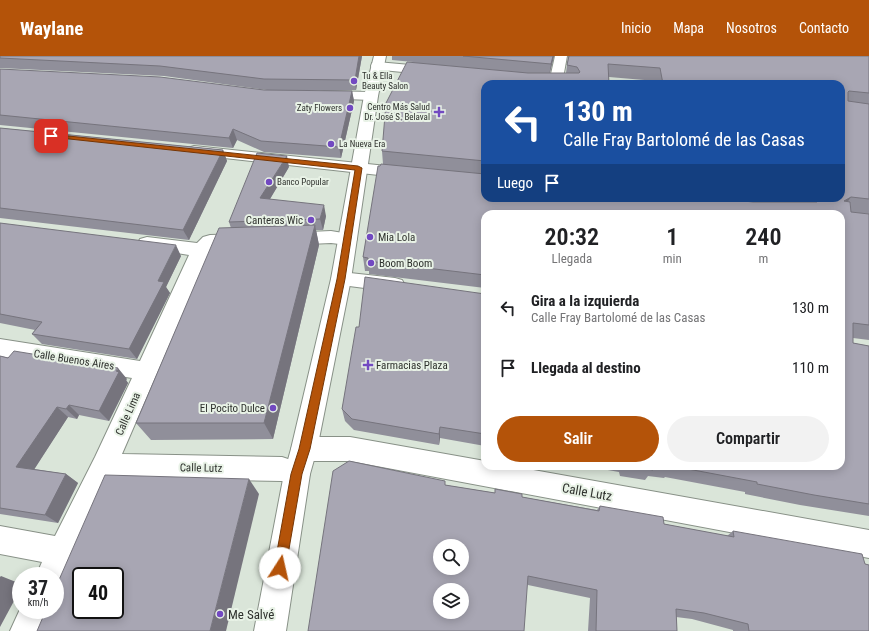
<!DOCTYPE html>
<html lang="es">
<head>
<meta charset="utf-8">
<style>
	:root { --surface:#fff; --page:#f2f2f2; --text:#202124; --muted:#757577; --accent:#b45309 }
	body { margin:0; font-family:"Roboto Condensed",sans-serif; background:var(--page); color:var(--text); height:100vh; display:flex; flex-direction:column; font-size:15px; white-space:nowrap }
	* { box-sizing:border-box; margin:0 }
	p { font-size:13px; color:var(--muted) }
	.icon { flex:none; width:22px; height:22px; fill:none; stroke:currentColor; stroke-width:2; stroke-linecap:round; stroke-linejoin:round }
	.map { position:relative; flex:1; overflow:hidden }
	.drawer { position:absolute; left:481px; top:154px; width:364px; height:260px; display:flex; flex-direction:column; background:var(--surface); border-radius:12px; box-shadow:0 2px 10px #0003 }
	.drawer>* { flex:none }
	.guide { position:absolute; left:481px; top:24px; width:364px; height:122px; border-radius:12px; box-shadow:0 2px 10px #0003; background:#1a4fa0; color:#fff; overflow:hidden }
	.buttons { position:absolute; left:433px; top:483px; display:grid; gap:8px }
	.buttons a { display:grid; place-items:center; width:36px; height:36px; border-radius:50%; background:var(--surface); box-shadow:0 2px 10px #0003; font-size:20px }
	.speed { position:absolute; left:12px; top:511px; display:flex; gap:8px; font-size:20px; font-weight:700; text-align:center }
	.speed>* { display:grid; place-content:center; width:52px; height:52px; border-radius:50%; background:var(--surface); box-shadow:0 2px 10px #0003; line-height:1 }
	.speed small { font-size:10px; font-weight:400 }
	.speed .limit { border:2px solid #111; border-radius:6px; background:#fff; color:#111 }
	.pin { position:absolute; display:grid; place-items:center; width:34px; height:34px; color:#fff; margin:-17px; border-radius:8px; box-shadow:0 2px 6px #0006 }
	.me { position:absolute; width:44px; margin:-22px; rotate:10deg; stroke-linejoin:round; filter:drop-shadow(0 0 3px #0008) }
	.turn { display:flex; align-items:center; gap:14px; height:84px; padding:0 16px; font-size:18px }
	.turn .icon { width:52px; height:52px; stroke-width:2.5 }
	.turn b { display:block; font-size:28px; line-height:34px }
	.then { display:flex; align-items:center; height:38px; padding:0 16px; background:#0003; gap:8px; font-size:15px }
	.eta { display:flex; justify-content:space-evenly; align-items:center; height:68px; text-align:center }
	.eta b { font-size:24px; font-weight:600; line-height:28px }
	.cta { display:flex; gap:8px; margin-top:auto; padding:8px 16px }
	.cta a { flex:1; height:46px; border-radius:24px; background:var(--accent); color:#fff; font-size:16px; font-weight:600; line-height:46px; text-align:center }
	.cta a+a { background:var(--page); color:var(--text) }
	ul { padding:0; list-style:none }
	li { display:flex; align-items:center; gap:12px; height:60px; padding:0 16px }
	li div { flex:1 }
	li b { display:block; font-size:15px }
	li em { font-style:normal }
	header { display:flex; align-items:center; gap:24px; box-sizing:border-box; height:56px; padding:0 20px; background:var(--accent); color:#fff }
	header strong { font-size:19px }
	nav { display:flex; gap:22px; margin-inline-start:auto; font-size:14px }
	.map>svg:first-child { display:block }
</style>
</head>
<body>
<header>
<strong>Waylane</strong>
<nav><a>Inicio</a><a>Mapa</a><a>Nosotros</a><a>Contacto</a></nav>
</header>
<div class="map">
<svg width="869" height="575" viewBox="0 0 869 575">
	<rect width="100%" height="100%" fill="#dae5d9"/>
	<g fill="none" stroke-linecap="round" stroke-linejoin="round">
		<defs>
			<g id="street">
				<polygon points="555,0 567,0 562,28 549,27"/>
				<polygon points="377,6 433,11 438,12 440,15 438,18 433,19 372,13 371,10 372,7"/>
				<polygon points="324,35 371,36 376,37 378,40 376,43 371,44 319,42 317,39 319,36"/>
				<polygon points="194,90 406,112 412,114 414,117 412,120 406,122 188,98 186,95 188,92"/>
				<polygon points="331,175 355,179 357,183 355,187 348,189 331,187 287,189 280,187 278,183 280,179 287,177"/>
				<polygon points="243,178 250,180 252,184 250,188 243,190 215,191 209,197 122,398 282,401 306,409 310,418 306,427 297,430 282,425 112,422 61,530 55,533 55,520 36,520 42,506 0,498 0,470 55,480 95,401 132,322 0,301 0,283 140,305 189,199 140,191 138,187 140,183 147,181 197,187 203,181 210,179"/>
				<polygon points="341,216 395,222 402,224 405,229 402,234 395,236 334,228 331,223 334,218"/>
				<polygon points="304,381 350,381 485,405 485,410 511,410 869,474 869,502 350,405 304,405 295,401 291,393 295,385"/>
				<polygon points="21,551 21,554 51,554 42,575 10,575"/>
			</g>
			<polygon id="secondary" points="374,0 386,0 378,40 351,223 317,393 310,418 286,575 254,575 284,418 291,393 331,223 364,40"/>
		</defs>
		<!-- street casing -->
		<use href="#street" stroke="#889187" stroke-width="2"/>
		<!-- secondary casing -->
		<use href="#secondary" stroke="#889187" stroke-width="2"/>
		<!-- street -->
		<use href="#street" fill="#fff" fill-rule="evenodd"/>
		<!-- secondary -->
		<use href="#secondary" fill="#fff" fill-rule="evenodd"/>
	</g>
	<!-- wall -->
	<g fill="#908f9a" fill-rule="evenodd">
		<polygon points="0,0 362,0 356,34 267,34 164,20 0,12"/>
		<path d="M392 0H554L550 17H566L568 0H869V158L851 156 869 158V284L853 282V287L869 290V460L800 449 745 438V436L665 421 664 422 648 420 645 424 620 420 619 416 585 410H841V158H485V232L369 218V215H365L363 201 380 110 383 108 382 95 413 6 392 4ZM609 21 656 25V28H841V142H711L709 145 485 142V28Z"/>
		<polygon points="0,13 264,34 352,35 354,45 341,102 264,96 237,84 233,92 0,69"/>
		<polygon points="0,72 223,94 227,105 189,184 0,162"/>
		<polygon points="289,111 270,143 326,160 323,174 316,174 319,189 273,383 151,384 136,367 231,172 229,166"/>
		<polygon points="0,167 181,200 166,231 170,237 137,303 42,288 32,278 35,274 0,267"/>
		<polygon points="485,238 485,390 440,382 439,389 354,374 345,365 342,353 359,271"/>
		<polygon points="0,300 127,323 126,324 128,327 109,365 79,359 77,363 68,361 34,413 66,418 78,427 58,467 0,458"/>
		<polygon points="571,410 580,410 579,411"/>
		<polygon points="445,429 522,441 597,454 600,450 664,468 727,480 733,475 869,575 733,575 733,574 692,563 676,561 677,575 588,575 590,542 528,529"/>
	</g>
	<!-- shaded-wall -->
	<g fill="#76747d">
		<polygon points="359,0 362,0 356,34 355,24"/>
		<polygon points="553,0 554,0 549,20 551,8"/>
		<polygon points="352,35 354,45 341,102 339,91"/>
		<polygon points="233,73 237,84 233,92 229,82"/>
		<polygon points="223,94 227,105 189,184 183,174"/>
		<polygon points="287,100 289,111 264,153 260,142"/>
		<polygon points="851,141 841,155 844,145"/>
		<polygon points="324,149 326,160 323,174 320,163"/>
		<polygon points="315,169 319,189 273,383 264,367"/>
		<polygon points="176,189 181,200 166,231 170,237 137,303 129,293 158,225"/>
		<polygon points="118,312 127,323 126,324 128,327 109,365 99,355"/>
		<polygon points="69,349 79,359 77,363 66,353"/>
		<polygon points="57,351 68,361 30,420 16,411"/>
		<polygon points="440,371 440,382 439,389 439,378"/>
		<polygon points="66,418 78,427 58,467 45,459"/>
		<polygon points="249,423 259,438 226,575 210,575"/>
		<polygon points="1,520 21,528 21,532 0,571 0,521"/>
	</g>
	<!-- building -->
	<g fill="#a8a6b3" stroke="#76747d" fill-rule="evenodd">
		<polygon points="0,0 359,0 355,24 264,23 160,10 0,2"/>
		<polygon points="463,0 553,0 551,8"/>
		<polygon points="569,0 869,0 869,37 849,35 848,36 848,45 869,48 869,143 851,141 844,145 850,146 851,156 869,158 869,269 853,267 853,287 869,290 869,448 814,439 757,428 757,426 672,410 672,412 659,410 841,410 841,158 485,158 485,219 368,205 368,202 363,201 378,110 380,110 381,108 485,118 485,142 674,142 712,145 711,142 715,142 753,146 817,146 816,142 841,142 841,28 663,28 660,12 608,8 609,28 485,28 485,105 382,95 386,47 407,6 528,17 579,17 580,16 577,11 567,9"/>
		<polygon points="0,13 160,21 264,34 352,35 339,91 261,85 233,73 229,82 0,59"/>
		<polygon points="0,72 223,94 183,174 0,152"/>
		<polygon points="257,97 287,100 260,142 324,149 320,163 229,166"/>
		<polygon points="0,167 176,189 158,225 164,226 129,293 32,278 42,266 0,258"/>
		<polygon points="315,169 264,367 136,367 219,172"/>
		<polygon points="365,221 485,238 485,378 440,371 439,378 352,363 342,353 356,271 359,271"/>
		<polygon points="14,295 118,312 116,315 119,316 99,355 69,349 66,353 57,351 16,411 66,418 45,459 0,452 0,300 8,302"/>
		<path d="M349 405 445 425V429L495 437V433L522 438V441L599 455 600 450 663 461 664 468 734 481 733 475 862 498 865 508 869 509V575H749L748 568 704 557 676 553 677 575H596L597 534 528 520 524 575H308L333 415ZM440 490H462V512H440ZM440 534H462V556H440Z"/>
		<polygon points="630,410 653,410 653,414"/>
		<path d="M105 419 249 423 210 575H37L46 554H55V533ZM81 520H115V554H81Z"/>
	</g>
	<!-- route -->
	<polygon fill="#b45309" stroke="#753606" points="49,78 358,110 362,112 345,223 310,393 302,418 285,516 280,518 276,516 274,512 291,418 299,393 337,223 355,114 51,81 49,81"/>
	<!-- markers -->
	<g fill="#7249c1" stroke="#e8f2e6" stroke-width="1.5">
		<circle cx="354" cy="25" r="4"/>
		<circle cx="350" cy="52" r="4"/>
		<path d="M437 50h4v4h4v4h-4v4h-4v-4h-4v-4h4z"/>
		<circle cx="331" cy="88" r="4"/>
		<circle cx="269" cy="126" r="4"/>
		<circle cx="311" cy="164" r="4"/>
		<circle cx="370" cy="181" r="4"/>
		<circle cx="371" cy="207" r="4"/>
		<path d="M366 303h4v4h4v4h-4v4h-4v-4h-4v-4h4z"/>
		<circle cx="273" cy="352" r="4"/>
		<circle cx="220" cy="558" r="4"/>
	</g>
	<g text-anchor="middle" dominant-baseline="central" stroke-width="4" stroke-linejoin="round" paint-order="stroke">
		<!-- far-poi labels -->
		<g font-size="9" fill="#2e312d" stroke="#e8f2e6" text-anchor="start">
			<text x="362" y="20">Tu &amp; Ella<tspan x="362" dy="10">Beauty Salon</tspan></text>
			<text x="430" y="51" text-anchor="end">Centro Más Salud<tspan x="430" dy="10">Dr. José S. Belaval</tspan></text>
			<text x="342" y="52" text-anchor="end">Zaty Flowers</text>
			<text x="339" y="88">La Nueva Era</text>
			<text x="277" y="126">Banco Popular</text>
		</g>
		<!-- poi labels -->
		<g font-size="11" fill="#2e312d" stroke="#e8f2e6" text-anchor="start">
			<text x="303" y="164" text-anchor="end">Canteras Wic</text>
			<text x="378" y="181">Mia Lola</text>
			<text x="379" y="207">Boom Boom</text>
			<text x="376" y="309">Farmacias Plaza</text>
			<text x="265" y="352" text-anchor="end">El Pocito Dulce</text>
		</g>
		<!-- street labels -->
		<g font-size="11" fill="#2e312d" stroke="#e8f2e6">
			<text transform="translate(74 304) rotate(9)">Calle Buenos Aires</text>
			<text transform="translate(128 358) rotate(-66)">Calle Lima</text>
			<text transform="translate(201 412) rotate(1)">Calle Lutz</text>
		</g>
		<!-- near-street labels -->
		<g font-size="13" fill="#2e312d" stroke="#e8f2e6">
			<text transform="translate(587 436) rotate(10)">Calle Lutz</text>
		</g>
		<!-- near-poi labels -->
		<g font-size="13" fill="#2e312d" stroke="#e8f2e6" text-anchor="start">
			<text x="228" y="558">Me Salvé</text>
		</g>
	</g>
</svg>
<div class="buttons">
<a><svg class="icon" aria-label="search" viewBox="0 0 24 24"><circle cx="10" cy="10" r="6"/><path d="M15 15l6 6"/></svg></a>
<a><svg class="icon" aria-label="layers" viewBox="0 0 24 24"><path d="M12 4l9 5-9 5-9-5zM3 14l9 5 9-5"/></svg></a>
</div>
<div class="speed"><div>37<small>km/h</small></div><div class="limit">40</div></div>
<div class="pin" style="left:51px;top:80px;background:#d93025"><svg class="icon" aria-label="arrive" viewBox="0 0 24 24"><path d="M6 21V4h12l-3 4 3 4H6"/></svg></div>
<svg class="me" style="left:280px;top:512px" viewBox="-20 -20 40 40"><circle r="19" fill="#fff"/><path d="M0-13L10 11 0 6-10 11z" fill="#b45309"/></svg>
<div class="guide">
<div class="turn"><svg class="icon" aria-label="left" viewBox="0 0 24 24"><path d="M17 20v-9H6M10 6l-5 5 5 5"/></svg><div><b>130 m</b>Calle Fray Bartolomé de las Casas</div></div>
<div class="then">Luego<svg class="icon" aria-label="arrive" viewBox="0 0 24 24"><path d="M6 21V4h12l-3 4 3 4H6"/></svg></div>
</div>
<section class="drawer">
<div class="eta">
<div><b>20:32</b><p>Llegada</p></div>
<div><b>1</b><p>min</p></div>
<div><b>240</b><p>m</p></div>
</div>
<ul>
<li><svg class="icon" aria-label="left" viewBox="0 0 24 24"><path d="M17 20v-9H6M10 6l-5 5 5 5"/></svg><div><b>Gira a la izquierda</b><p>Calle Fray Bartolomé de las Casas</p></div><em>130 m</em></li>
<li><svg class="icon" aria-label="arrive" viewBox="0 0 24 24"><path d="M6 21V4h12l-3 4 3 4H6"/></svg><div><b>Llegada al destino</b></div><em>110 m</em></li>
</ul>
<div class="cta"><a>Salir</a><a>Compartir</a></div>
</section>
</div>
</body>
</html>
